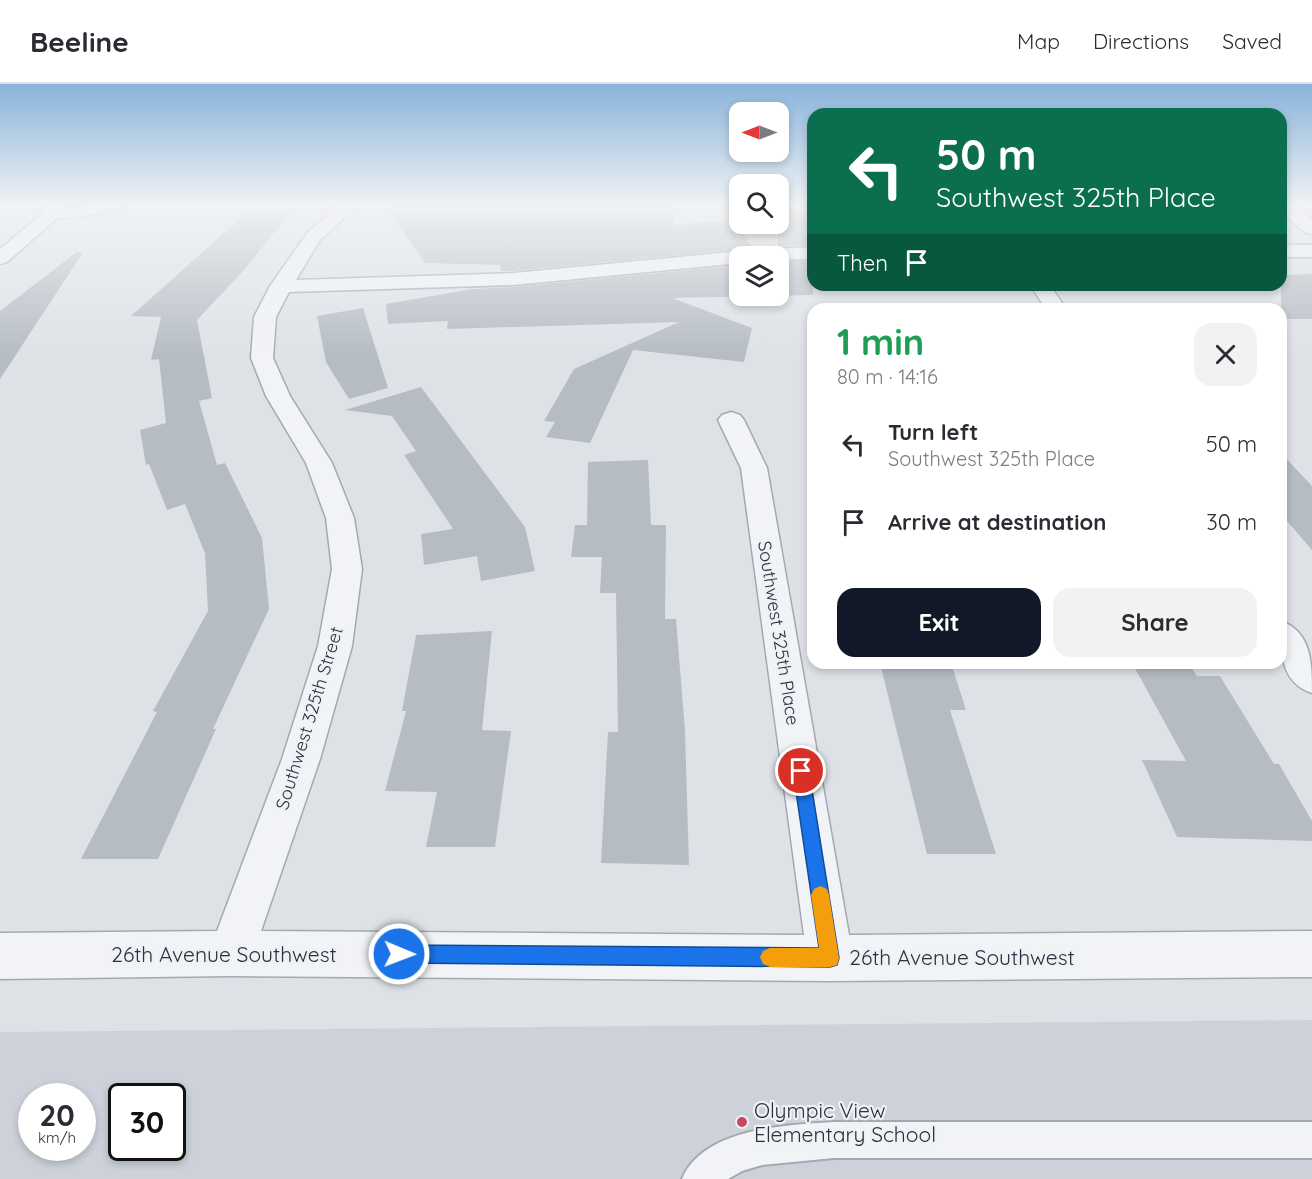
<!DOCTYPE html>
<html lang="en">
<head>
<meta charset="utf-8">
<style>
	:root { --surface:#fff; --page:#f2f2f3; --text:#2b2b33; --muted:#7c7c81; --line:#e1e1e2; --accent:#111827 }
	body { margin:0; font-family:Quicksand,sans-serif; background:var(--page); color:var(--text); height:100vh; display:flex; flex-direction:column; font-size:22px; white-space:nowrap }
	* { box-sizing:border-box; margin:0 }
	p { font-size:20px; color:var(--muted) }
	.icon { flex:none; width:33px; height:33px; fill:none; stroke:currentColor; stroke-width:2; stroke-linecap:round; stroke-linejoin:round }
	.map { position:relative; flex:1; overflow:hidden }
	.panel { position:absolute; left:807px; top:219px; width:480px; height:366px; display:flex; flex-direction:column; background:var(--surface); border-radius:18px; box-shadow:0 3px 9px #0003 }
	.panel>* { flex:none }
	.guide { position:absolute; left:807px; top:24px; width:480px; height:183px; border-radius:18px; box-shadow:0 3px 9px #0003; background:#0b6e4f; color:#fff; overflow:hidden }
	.needle { width:39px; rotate:270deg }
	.buttons { position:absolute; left:729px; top:18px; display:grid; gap:12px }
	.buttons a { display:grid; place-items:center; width:60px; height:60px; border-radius:12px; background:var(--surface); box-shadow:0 3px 9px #0003; font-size:30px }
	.speed { position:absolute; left:18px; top:999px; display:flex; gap:12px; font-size:30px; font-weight:700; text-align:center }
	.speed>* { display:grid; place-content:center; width:78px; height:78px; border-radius:50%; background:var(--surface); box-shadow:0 3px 9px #0003; line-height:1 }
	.speed small { font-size:15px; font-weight:400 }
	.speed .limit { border:3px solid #111; border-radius:9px; background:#fff; color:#111 }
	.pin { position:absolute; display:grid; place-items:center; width:51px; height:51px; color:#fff; margin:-26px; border:3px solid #fff; border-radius:50%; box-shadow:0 2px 6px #0007 }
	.me { position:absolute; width:66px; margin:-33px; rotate:91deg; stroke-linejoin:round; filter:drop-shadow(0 0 4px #0008) }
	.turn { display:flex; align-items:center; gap:21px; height:126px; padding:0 30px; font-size:27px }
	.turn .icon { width:78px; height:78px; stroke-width:2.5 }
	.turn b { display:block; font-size:42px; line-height:51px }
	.then { display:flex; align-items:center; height:57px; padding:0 30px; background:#0003; gap:12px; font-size:22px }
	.round { display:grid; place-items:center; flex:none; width:63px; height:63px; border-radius:18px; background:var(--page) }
	.overview { display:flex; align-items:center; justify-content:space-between; height:102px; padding:0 30px }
	h1 { font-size:36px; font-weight:700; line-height:45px; color:#1e9e55 }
	.button { display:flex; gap:12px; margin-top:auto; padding:12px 30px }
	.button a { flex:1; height:69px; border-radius:18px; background:var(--accent); color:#fff; font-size:24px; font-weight:700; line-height:69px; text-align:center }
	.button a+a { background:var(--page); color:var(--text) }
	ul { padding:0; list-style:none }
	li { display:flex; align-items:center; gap:18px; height:78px; padding:0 30px }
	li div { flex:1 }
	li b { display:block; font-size:22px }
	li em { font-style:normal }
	header { display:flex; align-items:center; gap:36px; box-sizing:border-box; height:84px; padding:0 30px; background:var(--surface); border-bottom:2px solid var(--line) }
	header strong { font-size:28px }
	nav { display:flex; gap:33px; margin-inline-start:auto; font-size:21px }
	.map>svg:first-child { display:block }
</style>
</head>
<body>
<header>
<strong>Beeline</strong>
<nav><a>Map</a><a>Directions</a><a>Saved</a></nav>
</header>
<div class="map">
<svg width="1312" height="1095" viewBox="0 0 1312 1095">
	<rect width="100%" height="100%" fill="#dee2e7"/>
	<!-- built -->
	<path fill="#cdd1d9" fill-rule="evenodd" d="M1312 936V1095H0V948ZM32 1012H82V1064H32ZM122 1012H172V1064H122Z"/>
	<!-- building -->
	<g fill="#b6bcc4">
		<polygon points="418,119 673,119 673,141 733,136 752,164 514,187 501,187 500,181 425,179 387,125"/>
		<polygon points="252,124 293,125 244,186 197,236 212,314 199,317 217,381 225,379 262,454 269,525 213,645 216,645 158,775 81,775 157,628 153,627 208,527 205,469 185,420 167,426 149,380 146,381 140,346 166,339 159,275 151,276 161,233 131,232"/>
		<polygon points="778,129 813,129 813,161 778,162"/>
		<polygon points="78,167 82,170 0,295 0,227"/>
		<polygon points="813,177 813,211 672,214 752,244 744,278 633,266 590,359 546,353 555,338 544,337 574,285 679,238 447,245 448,237 388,240 386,220 472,205 514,203 740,181 740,212 778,212 778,178"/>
		<polygon points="1312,190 1312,235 1281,235 1281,191"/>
		<polygon points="363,224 388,304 349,315 326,278 317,232"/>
		<polygon points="421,303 525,443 535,487 481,497 477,472 424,481 421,450 453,445 404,371 416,367 392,332 345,326"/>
		<polygon points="1281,369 1312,402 1312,466 1281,430"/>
		<polygon points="648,376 651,441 666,441 665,535 676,535 685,648 689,781 601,779 608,648 618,648 616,509 600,509 602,473 571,473 575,441 587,441 588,378"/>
		<polygon points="492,547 482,646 511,647 495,763 426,763 437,708 385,707 406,627 402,627 416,551"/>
		<polygon points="880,579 951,579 966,626 950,626 996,770 927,770"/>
		<polygon points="1132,579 1188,579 1197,592 1220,592 1274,680 1279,680 1312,737 1312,757 1177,753 1142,676 1186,677"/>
	</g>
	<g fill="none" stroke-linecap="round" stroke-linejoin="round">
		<defs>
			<path id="service" d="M834 1038H1312V1074H834L762 1081 742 1087 728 1095H682C703 1044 787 1041 834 1038Z"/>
			<g id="minor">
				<polygon points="47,119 64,119 62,124 126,119 124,123 99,130 56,135 7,178 0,180 0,165 41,131"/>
				<polygon points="342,119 361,119 320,156 296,196 514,189 751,166 813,163 813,175 778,176 778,172 740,172 740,179 514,201 289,208 276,233 273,274 290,312 332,379 354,434 362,485 352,562 320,675 261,847 804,851 741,384 718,336 722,331 731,328 740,331 744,336 767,384 849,851 1312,847 1312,893 830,897 231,892 0,895 0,849 217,847 282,675 318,562 332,485 326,434 306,379 266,312 251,274 254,233 270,202 308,148"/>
				<polygon points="1281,119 1290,119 1312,136 1312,150 1306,149 1281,129"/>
				<rect x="1281" y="161" width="31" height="12"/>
				<polygon points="1030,201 1050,201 1066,225 1046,225"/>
				<path d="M1281 537C1312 548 1312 580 1312 609 1279 598 1281 566 1281 537Z"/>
			</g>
		</defs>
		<!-- service casing -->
		<use href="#service" stroke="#a4a9b1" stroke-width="4"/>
		<!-- minor casing -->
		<use href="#minor" stroke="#a4a9b1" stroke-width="3"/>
		<!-- service -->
		<use href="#service" fill="#f1f3f6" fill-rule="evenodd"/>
		<!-- minor -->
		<use href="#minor" fill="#f1f3f6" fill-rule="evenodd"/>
	</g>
	<!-- sky -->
	<linearGradient id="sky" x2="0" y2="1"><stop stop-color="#89b3da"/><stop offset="0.44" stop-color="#f0f2f4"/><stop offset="1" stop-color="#f0f2f4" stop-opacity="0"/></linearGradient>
	<rect width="1312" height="273" fill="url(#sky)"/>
	<!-- route -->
	<polygon fill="#1a73e8" stroke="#114b97" stroke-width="1.5" points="801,680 807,682 809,687 839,874 837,881 830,883 399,879 392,877 389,870 392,864 399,861 819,864 793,687 795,682"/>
	<!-- slow -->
	<polygon fill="#f59e0b" points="820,802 827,805 829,811 839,874 837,881 830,883 770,883 763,880 760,873 763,867 770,864 819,864 811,811 814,805"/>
	<!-- markers -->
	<circle fill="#c64961" stroke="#eef1f5" stroke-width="2" cx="742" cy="1038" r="6"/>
	<g text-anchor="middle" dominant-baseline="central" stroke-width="4.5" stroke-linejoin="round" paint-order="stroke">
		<!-- street labels -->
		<g font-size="18" fill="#28313d" stroke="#eef1f5">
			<text transform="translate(779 549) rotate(81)">Southwest 325th Place</text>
			<text transform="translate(309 634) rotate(-73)">Southwest 325th Street</text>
		</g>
		<!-- near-street labels -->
		<g font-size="21" fill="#28313d" stroke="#eef1f5">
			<text x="224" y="870">26th Avenue Southwest</text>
			<text x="962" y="873">26th Avenue Southwest</text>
		</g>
		<!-- near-poi labels -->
		<g font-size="21" fill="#28313d" stroke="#eef1f5" text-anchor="start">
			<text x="754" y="1026">Olympic View<tspan x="754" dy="24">Elementary School</tspan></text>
		</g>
	</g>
</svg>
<div class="buttons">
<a><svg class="needle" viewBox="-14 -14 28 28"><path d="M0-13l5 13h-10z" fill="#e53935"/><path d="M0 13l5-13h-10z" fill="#7c7c81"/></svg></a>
<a><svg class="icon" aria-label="search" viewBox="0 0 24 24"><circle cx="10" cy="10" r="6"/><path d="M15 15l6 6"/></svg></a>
<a><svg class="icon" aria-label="layers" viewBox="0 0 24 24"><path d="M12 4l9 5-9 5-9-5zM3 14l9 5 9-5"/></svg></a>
</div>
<div class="speed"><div>20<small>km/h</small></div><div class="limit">30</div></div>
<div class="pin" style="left:801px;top:687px;background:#d93025"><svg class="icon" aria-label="arrive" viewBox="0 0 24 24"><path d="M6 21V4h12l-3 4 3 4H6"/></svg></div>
<svg class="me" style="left:399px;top:870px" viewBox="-20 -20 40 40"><circle r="17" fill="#1a73e8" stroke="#fff" stroke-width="3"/><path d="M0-11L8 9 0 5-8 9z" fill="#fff"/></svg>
<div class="guide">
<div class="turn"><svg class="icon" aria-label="left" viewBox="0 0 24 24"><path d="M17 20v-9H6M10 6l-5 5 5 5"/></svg><div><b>50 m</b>Southwest 325th Place</div></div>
<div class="then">Then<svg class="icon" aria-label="arrive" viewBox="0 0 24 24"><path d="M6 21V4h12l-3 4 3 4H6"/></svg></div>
</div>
<section class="panel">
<div class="overview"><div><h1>1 min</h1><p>80 m · 14:16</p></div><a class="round"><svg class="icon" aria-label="close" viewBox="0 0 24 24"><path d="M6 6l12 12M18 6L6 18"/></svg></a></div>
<ul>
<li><svg class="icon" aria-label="left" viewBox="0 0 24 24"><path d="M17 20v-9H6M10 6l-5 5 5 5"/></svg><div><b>Turn left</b><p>Southwest 325th Place</p></div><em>50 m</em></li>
<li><svg class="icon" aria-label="arrive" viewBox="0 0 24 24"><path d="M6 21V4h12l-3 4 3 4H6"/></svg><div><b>Arrive at destination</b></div><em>30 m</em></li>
</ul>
<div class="button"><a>Exit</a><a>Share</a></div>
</section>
</div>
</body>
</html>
